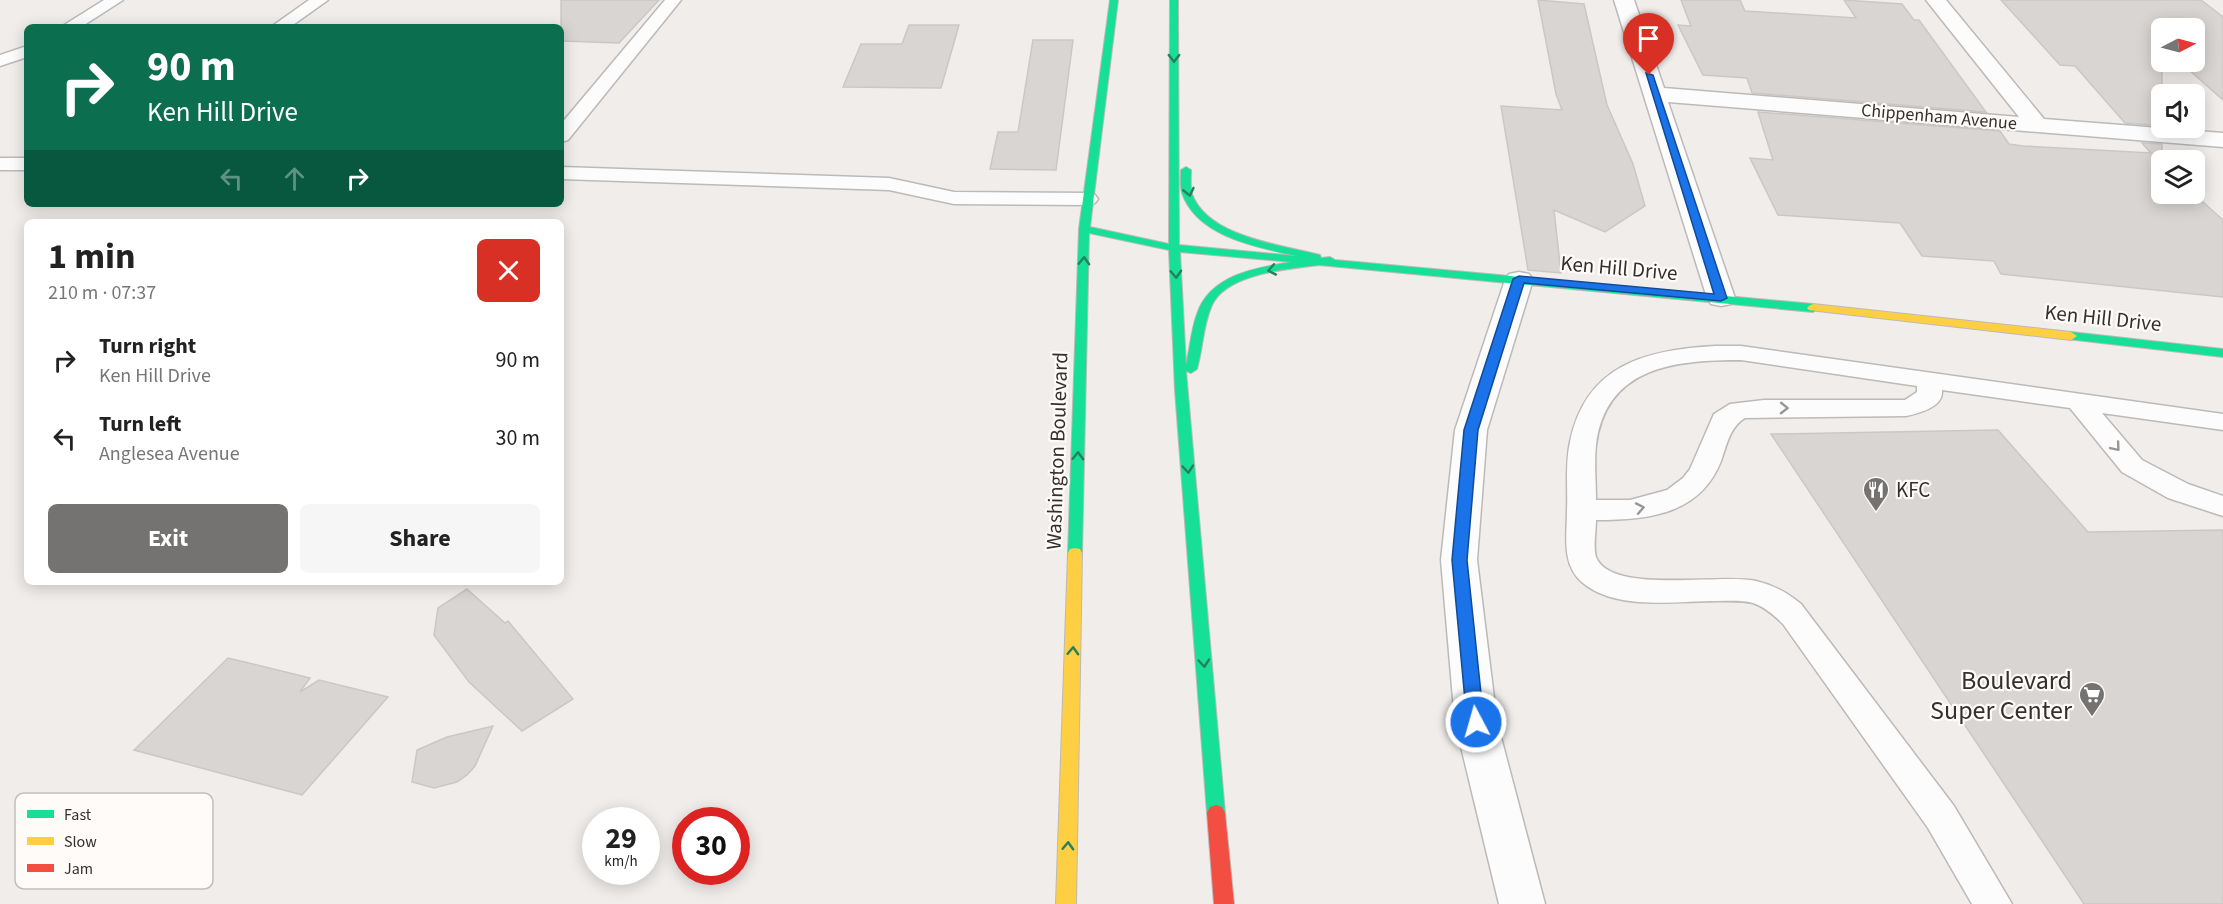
<!DOCTYPE html>
<html lang="en">
<head>
<meta charset="utf-8">
<style>
	:root { --surface:#fff; --page:#f6f6f6; --text:#222; --muted:#767676; --accent:#757371 }
	body { margin:0; font-family:"Source Sans 3",sans-serif; background:var(--page); color:var(--text); height:100vh; display:flex; flex-direction:column; font-size:22px; white-space:nowrap }
	* { box-sizing:border-box; margin:0 }
	p { font-size:20px; color:var(--muted) }
	.icon { flex:none; width:33px; height:33px; fill:none; stroke:currentColor; stroke-width:2; stroke-linecap:round; stroke-linejoin:round }
	.map { position:relative; flex:1; overflow:hidden }
	.sheet { position:absolute; left:24px; top:219px; width:540px; height:366px; display:flex; flex-direction:column; background:var(--surface); border-radius:9px; box-shadow:0 3px 15px #0003 }
	.sheet>* { flex:none }
	.banner { position:absolute; left:24px; top:24px; width:540px; height:183px; border-radius:9px; box-shadow:0 3px 15px #0003; background:#0b6e4f; color:#fff; overflow:hidden }
	.needle { width:39px; rotate:84deg }
	.controls { position:absolute; left:2151px; top:18px; display:grid; gap:12px }
	.controls a { display:grid; place-items:center; width:54px; height:54px; border-radius:9px; background:var(--surface); box-shadow:0 3px 15px #0003; font-size:30px }
	.speed { position:absolute; left:582px; top:807px; display:flex; gap:12px; font-size:30px; font-weight:700; text-align:center }
	.speed>* { display:grid; place-content:center; width:78px; height:78px; border-radius:50%; background:var(--surface); box-shadow:0 3px 15px #0003; line-height:1 }
	.speed small { font-size:15px; font-weight:400 }
	.speed .limit { border:9px solid #d22; background:#fff; color:#111 }
	.pin { position:absolute; display:grid; place-items:center; width:51px; height:51px; color:#fff; margin:-62px -26px; border-radius:50% 50% 50% 0; rotate:-45deg; box-shadow:0 0 6px #0007 }
	.pin .icon { rotate:45deg }
	.me { position:absolute; width:66px; margin:-33px; rotate:354deg; stroke-linejoin:round; filter:drop-shadow(0 0 4px #0008) }
	.turn { display:flex; align-items:center; gap:21px; height:126px; padding:0 24px; font-size:27px }
	.turn .icon { width:78px; height:78px; stroke-width:2.5 }
	.turn b { display:block; font-size:42px; line-height:51px }
	.lanes { display:flex; align-items:center; height:57px; padding:0 24px; background:#0003; justify-content:center; gap:30px; direction:ltr }
	.lanes .off { opacity:.35 }
	.round { display:grid; place-items:center; flex:none; width:63px; height:63px; border-radius:9px; background:var(--page) }
	.summary { display:flex; align-items:center; justify-content:space-between; height:102px; padding:0 24px }
	h1 { font-size:36px; font-weight:700; line-height:45px }
	.primary-button { display:flex; gap:12px; margin-top:auto; padding:12px 24px }
	.primary-button a { flex:1; height:69px; border-radius:9px; background:var(--accent); color:#fff; font-size:24px; font-weight:700; line-height:69px; text-align:center }
	.primary-button a+a { background:var(--page); color:var(--text) }
	ul { padding:0; list-style:none }
	li { display:flex; align-items:center; gap:18px; height:78px; padding:0 24px }
	li div { flex:1 }
	li b { display:block; font-size:22px }
	li em { font-style:normal }
	.map>svg:first-child { display:block }
</style>
</head>
<body>
<div class="map">
<svg width="2223" height="904" viewBox="0 0 2223 904">
	<rect width="100%" height="100%" fill="#f0edeb"/>
	<!-- building -->
	<g fill="#d8d5d3" stroke="#cac8c6" stroke-width="1.5">
		<polygon points="561,0 659,0 619,43 561,41"/>
		<polygon points="1538,0 1584,4 1607,105 1633,164 1645,206 1605,232 1554,210 1561,273 1528,270 1501,106 1562,110 1556,94"/>
		<polygon points="1681,0 1740,0 1745,11 1856,18 1844,0 1902,4 1914,20 1919,20 1986,112 1752,93 1747,78 1703,75 1678,25 1691,26"/>
		<polygon points="2001,0 2201,0 2223,17 2223,100 2180,62 2194,62 2194,28 2162,28 2162,126 2125,123 2075,66 2060,65"/>
		<polygon points="909,25 959,25 941,88 843,87 861,44 902,44"/>
		<polygon points="1033,40 1073,40 1056,170 990,169 998,132 1018,132"/>
		<polygon points="1758,112 2000,131 2009,144 2023,146 2151,153 2142,143 2162,144 2162,194 2194,194 2223,220 2223,297 2001,274 1994,261 1922,256 1900,223 1778,215 1750,158 1773,160"/>
		<polygon points="1998,430 2088,532 2223,530 2223,904 2084,904 1771,434"/>
		<polygon points="467,589 505,623 508,621 573,699 522,731 469,682 434,635 438,608"/>
		<polygon points="228,658 310,678 300,692 319,680 388,697 302,795 134,750"/>
		<polygon points="493,726 475,766 467,775 457,782 434,788 412,782 417,750 447,737"/>
	</g>
	<g fill="none" stroke-linecap="round" stroke-linejoin="round">
		<defs>
			<g id="lane">
				<polygon points="104,0 123,0 81,27 61,27"/>
				<polygon points="309,0 328,0 290,27 271,27"/>
				<polygon points="665,0 681,0 568,140 561,142 561,124"/>
				<polygon points="27,46 27,57 0,66 0,55"/>
				<rect x="0" y="158" width="27" height="12"/>
				<polygon points="561,167 889,178 954,192 1088,193 1095,195 1098,199 1095,203 1088,205 954,204 889,190 561,179"/>
				<path d="M1715 346H1741L2223 414V430L2102 413 2142 460 2188 484 2223 496V516L2168 498 2122 472 2070 408 1942 390C1944 407 1919 413 1906 416L1745 418C1730 427 1727 444 1721 461 1700 515 1647 520 1596 520 1596 530 1593 547 1596 557 1611 595 1721 573 1756 581 1773 585 1787 592 1801 604L1954 806 2012 904H1972L1928 828 1783 624C1775 616 1765 607 1753 603 1742 600 1729 601 1717 601 1677 601 1617 611 1583 583 1561 565 1567 536 1567 511 1568 489 1565 464 1570 442 1586 365 1645 350 1715 346ZM1741 360 1917 386V392L1905 400H1764L1730 404 1714 414 1690 469 1683 478 1667 490 1630 500H1596C1596 482 1594 463 1596 445 1606 366 1676 360 1741 360Z"/>
			</g>
			<g id="street">
				<polygon points="1614,0 1634,0 1664,88 2019,117 1926,0 1946,0 2044,119 2223,133 2223,147 1668,102 1735,298 1731,304 1721,306 1711,304 1707,298"/>
				<polygon points="1519,272 1529,274 1533,280 1487,430 1477,560 1497,722 1545,904 1499,904 1455,722 1441,560 1455,430 1505,280 1509,274"/>
			</g>
			<g id="fast">
				<path d="M1110 0H1118L1090 227 1169 244 1170 0H1178L1179 245 1297 256C1257 247 1197 237 1182 193 1180 186 1181 177 1181 170L1186 167 1191 170C1191 178 1190 186 1192 194 1208 237 1281 245 1320 255L1321 258 1330 257 1335 260 1813 304 1819 308 1813 312 1319 265C1288 269 1227 273 1212 305 1203 325 1203 348 1197 369L1191 373 1186 371 1225 813 1222 819 1216 821 1210 819 1207 813 1175 390 1169 250 1089 233 1082 553 1080 557H1070L1068 553 1079 229ZM1180 252 1291 262C1255 268 1210 275 1197 314 1191 330 1190 348 1186 365Z"/>
				<polygon points="2071,332 2223,349 2223,357 2067,339 2065,336"/>
			</g>
			<g id="slow">
				<polygon points="1813,304 2071,332 2077,336 2071,340 1809,310 1807,308 1809,306"/>
				<polygon points="1075,548 1080,549 1082,553 1076,904 1056,904 1068,553 1070,549"/>
			</g>
			<polygon id="jam" points="1216,805 1222,807 1225,813 1234,904 1214,904 1207,813 1210,807"/>
		</defs>
		<!-- lane casing -->
		<use href="#lane" stroke="#bcbab8" stroke-width="3"/>
		<!-- street casing -->
		<use href="#street" stroke="#bcbab8" stroke-width="3"/>
		<!-- fast casing -->
		<use href="#fast" stroke="#bcbab8" stroke-width="2"/>
		<!-- slow casing -->
		<use href="#slow" stroke="#bcbab8" stroke-width="2"/>
		<!-- jam casing -->
		<use href="#jam" stroke="#bcbab8" stroke-width="2"/>
		<!-- lane -->
		<use href="#lane" fill="#fdfcfc" fill-rule="evenodd"/>
		<!-- street -->
		<use href="#street" fill="#fdfcfc" fill-rule="evenodd"/>
		<!-- fast -->
		<use href="#fast" fill="#16e098" fill-rule="evenodd"/>
		<!-- slow -->
		<use href="#slow" fill="#ffcf43" fill-rule="evenodd"/>
		<!-- jam -->
		<use href="#jam" fill="#f24e42" fill-rule="evenodd"/>
	</g>
	<!-- one-way arrows -->
	<defs><path id="oneway-chevron" d="M-2-3.5L2.5 0L-2 3.5" fill="none" stroke-width="1.6" stroke-linecap="round" stroke-linejoin="round" transform="scale(1.5)"/></defs>
	<g stroke="#26805e">
		<use href="#oneway-chevron" transform="translate(1174 58) rotate(90)"/>
		<use href="#oneway-chevron" transform="translate(1189 192) rotate(77)"/>
		<use href="#oneway-chevron" transform="translate(1084 261) rotate(-88)"/>
		<use href="#oneway-chevron" transform="translate(1272 270) rotate(169)"/>
		<use href="#oneway-chevron" transform="translate(1176 274) rotate(87)"/>
		<use href="#oneway-chevron" transform="translate(1078 456) rotate(-88)"/>
		<use href="#oneway-chevron" transform="translate(1188 469) rotate(85)"/>
		<use href="#oneway-chevron" transform="translate(1073 651) rotate(-88)"/>
		<use href="#oneway-chevron" transform="translate(1204 663) rotate(85)"/>
		<use href="#oneway-chevron" transform="translate(1068 846) rotate(-88)"/>
	</g>
	<g stroke="#989696">
		<use href="#oneway-chevron" transform="translate(1784 408) rotate(1)"/>
		<use href="#oneway-chevron" transform="translate(2116 447) rotate(50)"/>
		<use href="#oneway-chevron" transform="translate(1640 508) rotate(-11)"/>
	</g>
	<!-- route -->
	<polygon fill="#1a73e8" stroke="#114b97" stroke-width="1.5" points="1646,73 1653,75 1727,298 1721,301 1524,283 1478,430 1467,560 1484,722 1482,727 1476,729 1470,727 1467,722 1452,560 1464,430 1513,279 1519,276 1714,294"/>
	<!-- icons -->
	<defs>
		<symbol id="restaurant-pin" viewBox="-11 -11 22 30"><path d="M0 17L-7.5 6A9.5 9.5 0 1 1 7.5 6Z" fill="#757371" stroke="#fefbf8"/><path d="M-5-6h1v4h1v-4h1v4h1v-4h1v5L-1.5 .5V6h-2V.5L-5-1ZM5-6V6H3V1.5H1.5Q1.5-4 5-6Z" fill="#fff"/></symbol>
		<symbol id="supermarket-pin" viewBox="-11 -11 22 30"><path d="M0 17L-7.5 6A9.5 9.5 0 1 1 7.5 6Z" fill="#757371" stroke="#fefbf8"/><path d="M-6-5.5h2.5l.6 2H6L4.5 2H-2.5L-4.4-4H-6ZM-1.5 3.2a1.3 1.3 0 1 0 .1 0ZM3 3.2a1.3 1.3 0 1 0 .1 0Z" fill="#fff"/></symbol>
	</defs>
	<g fill-rule="evenodd">
		<use href="#restaurant-pin" x="1861" y="475" width="30" height="40"/>
		<use href="#supermarket-pin" x="2077" y="680" width="30" height="40"/>
	</g>
	<g text-anchor="middle" dominant-baseline="central" stroke-width="4.5" stroke-linejoin="round" paint-order="stroke">
		<!-- far-street labels -->
		<g font-size="18" fill="#33312f" stroke="#fefbf8">
			<text transform="translate(1939 117) rotate(5)">Chippenham Avenue</text>
		</g>
		<!-- street labels -->
		<g font-size="21" fill="#33312f" stroke="#fefbf8">
			<text transform="translate(1619 268) rotate(5)">Ken Hill Drive</text>
			<text transform="translate(2103 318) rotate(6)">Ken Hill Drive</text>
			<text transform="translate(1057 451) rotate(-88)">Washington Boulevard</text>
		</g>
		<!-- poi labels -->
		<g font-size="21" fill="#33312f" stroke="#fefbf8" text-anchor="start">
			<text x="1896" y="490">KFC</text>
		</g>
		<!-- near-poi labels -->
		<g font-size="26" fill="#33312f" stroke="#fefbf8" text-anchor="end">
			<text x="2072" y="680">Boulevard<tspan x="2072" dy="30">Super Center</tspan></text>
		</g>
	</g>
	<!-- legend -->
	<rect x="15" y="793" width="198" height="96" rx="9" fill="#fefbf8" stroke="#c1bebc" stroke-width="1.5"/>
	<rect x="27" y="810" width="27" height="8" fill="#16e098"/>
	<rect x="27" y="837" width="27" height="8" fill="#ffcf43"/>
	<rect x="27" y="864" width="27" height="8" fill="#f24e42"/>
	<g font-size="16" fill="#33312f">
		<text x="64" y="820">Fast</text>
		<text x="64" y="847">Slow</text>
		<text x="64" y="874">Jam</text>
	</g>
</svg>
<div class="controls">
<a><svg class="needle" viewBox="-14 -14 28 28"><path d="M0-13l5 13h-10z" fill="#e53935"/><path d="M0 13l5-13h-10z" fill="#767676"/></svg></a>
<a><svg class="icon" aria-label="sound" viewBox="0 0 24 24"><path d="M4 9h4l5-4v14l-5-4H4zM17 9q2 3 0 6"/></svg></a>
<a><svg class="icon" aria-label="layers" viewBox="0 0 24 24"><path d="M12 4l9 5-9 5-9-5zM3 14l9 5 9-5"/></svg></a>
</div>
<div class="speed"><div>29<small>km/h</small></div><div class="limit">30</div></div>
<div class="pin" style="left:1649px;top:75px;background:#d93025"><svg class="icon" aria-label="arrive" viewBox="0 0 24 24"><path d="M6 21V4h12l-3 4 3 4H6"/></svg></div>
<svg class="me" style="left:1476px;top:722px" viewBox="-20 -20 40 40"><circle r="17" fill="#1a73e8" stroke="#fff" stroke-width="3"/><path d="M0-11L8 9 0 5-8 9z" fill="#fff"/></svg>
<div class="banner">
<div class="turn"><svg class="icon" aria-label="right" viewBox="0 0 24 24"><path d="M7 20v-9h11M14 6l5 5-5 5"/></svg><div><b>90 m</b>Ken Hill Drive</div></div>
<div class="lanes"><svg class="icon off" aria-label="left" viewBox="0 0 24 24"><path d="M17 20v-9H6M10 6l-5 5 5 5"/></svg><svg class="icon off" aria-label="ahead" viewBox="0 0 24 24"><path d="M12 20V5M6 11l6-6 6 6"/></svg><svg class="icon" aria-label="right" viewBox="0 0 24 24"><path d="M7 20v-9h11M14 6l5 5-5 5"/></svg></div>
</div>
<section class="sheet">
<div class="summary"><div><h1>1 min</h1><p>210 m · 07:37</p></div><a class="round" style="background:#d93025;color:#fff"><svg class="icon" aria-label="close" viewBox="0 0 24 24"><path d="M6 6l12 12M18 6L6 18"/></svg></a></div>
<ul>
<li><svg class="icon" aria-label="right" viewBox="0 0 24 24"><path d="M7 20v-9h11M14 6l5 5-5 5"/></svg><div><b>Turn right</b><p>Ken Hill Drive</p></div><em>90 m</em></li>
<li><svg class="icon" aria-label="left" viewBox="0 0 24 24"><path d="M17 20v-9H6M10 6l-5 5 5 5"/></svg><div><b>Turn left</b><p>Anglesea Avenue</p></div><em>30 m</em></li>
</ul>
<div class="primary-button"><a>Exit</a><a>Share</a></div>
</section>
</div>
</body>
</html>
